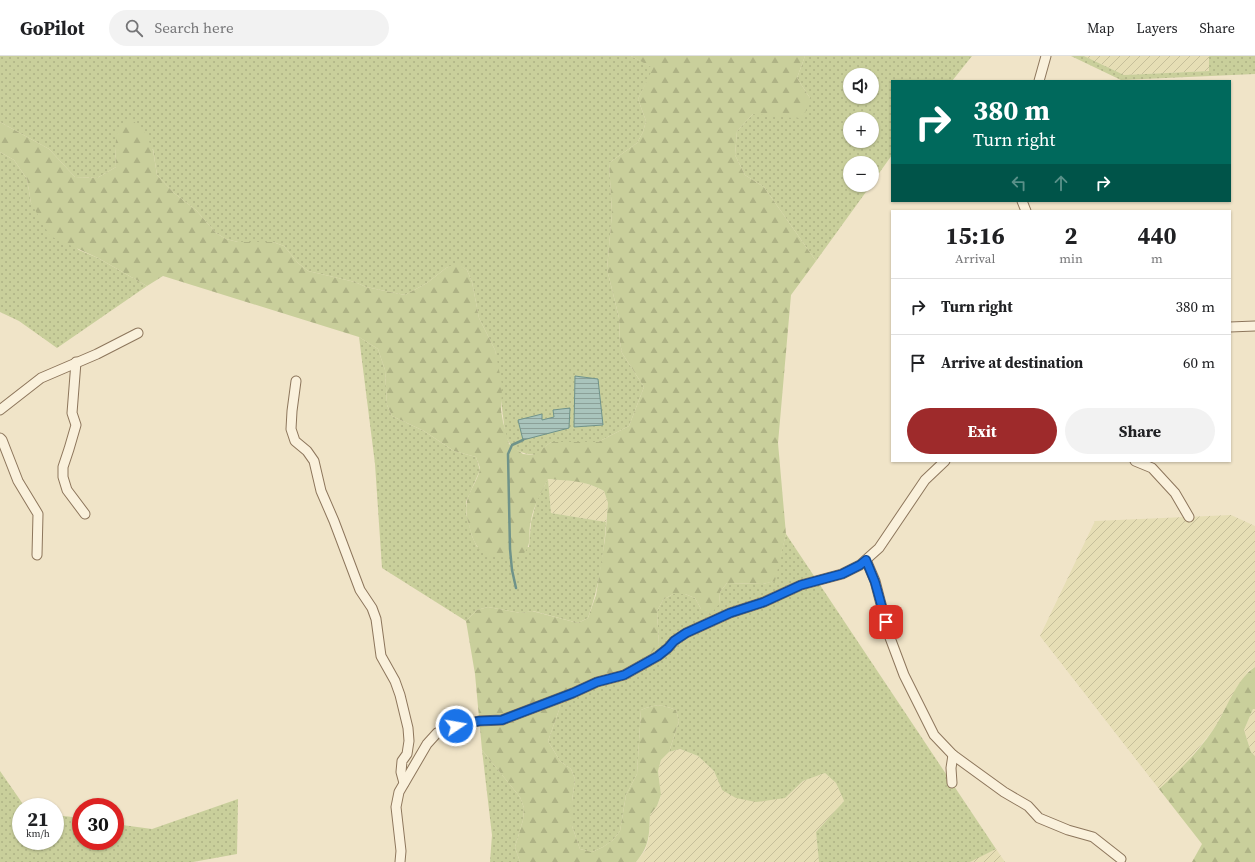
<!DOCTYPE html>
<html lang="en">
<head>
<meta charset="utf-8">
<style>
	:root { --surface:#fff; --page:#f2f2f2; --text:#202124; --muted:#757577; --line:#e0e0e0; --accent:#9e2a2b }
	body { margin:0; font-family:"Source Serif 4",serif; background:var(--page); color:var(--text); height:100vh; display:flex; flex-direction:column; font-size:15px; white-space:nowrap }
	* { box-sizing:border-box; margin:0 }
	p { font-size:13px; color:var(--muted) }
	.icon { flex:none; width:22px; height:22px; fill:none; stroke:currentColor; stroke-width:2; stroke-linecap:round; stroke-linejoin:round }
	.map { position:relative; flex:1; overflow:hidden }
	.panel { position:absolute; left:891px; top:154px; width:340px; height:252px; display:flex; flex-direction:column; background:var(--surface); border-radius:0px; box-shadow:0 1px 3px #0004 }
	.panel>* { flex:none }
	.hud { position:absolute; left:891px; top:24px; width:340px; height:122px; border-radius:0px; box-shadow:0 1px 3px #0004; background:#00695c; color:#fff; overflow:hidden }
	.tools { position:absolute; left:843px; top:12px; display:grid; gap:8px }
	.tools a { display:grid; place-items:center; width:36px; height:36px; border-radius:50%; background:var(--surface); box-shadow:0 1px 3px #0004; font-size:20px }
	.speed { position:absolute; left:12px; top:742px; display:flex; gap:8px; font-size:20px; font-weight:700; text-align:center }
	.speed>* { display:grid; place-content:center; width:52px; height:52px; border-radius:50%; background:var(--surface); box-shadow:0 1px 3px #0004; line-height:1 }
	.speed small { font-size:10px; font-weight:400 }
	.speed .limit { border:6px solid #d22; background:#fff; color:#111 }
	.pin { position:absolute; display:grid; place-items:center; width:34px; height:34px; color:#fff; margin:-17px; border-radius:8px; box-shadow:0 2px 6px #0006 }
	.me { position:absolute; width:44px; margin:-22px; rotate:78deg; stroke-linejoin:round; filter:drop-shadow(0 0 3px #0008) }
	.turn { display:flex; align-items:center; gap:14px; height:84px; padding:0 16px; font-size:18px }
	.turn .icon { width:52px; height:52px; stroke-width:2.5 }
	.turn b { display:block; font-size:28px; line-height:34px }
	.lanes { display:flex; align-items:center; height:38px; padding:0 16px; background:#0003; justify-content:center; gap:20px; direction:ltr }
	.lanes .off { opacity:.35 }
	.eta { display:flex; justify-content:space-evenly; align-items:center; height:68px; text-align:center }
	.eta b { font-size:24px; font-weight:700; line-height:28px }
	.button { display:flex; gap:8px; margin-top:auto; padding:8px 16px }
	.button a { flex:1; height:46px; border-radius:24px; background:var(--accent); color:#fff; font-size:16px; font-weight:700; line-height:46px; text-align:center }
	.button a+a { background:var(--page); color:var(--text) }
	ul { padding:0; list-style:none }
	li { display:flex; align-items:center; gap:12px; height:56px; padding:0 16px; border-top:1px solid var(--line) }
	li div { flex:1 }
	li b { display:block; font-size:15px }
	li em { font-style:normal }
	header { display:flex; align-items:center; gap:24px; box-sizing:border-box; height:56px; padding:0 20px; background:var(--surface); border-bottom:1px solid var(--line) }
	header strong { font-size:19px }
	nav { display:flex; gap:22px; margin-inline-start:auto; font-size:14px }
	.search { width:280px; height:36px; background:var(--page); display:flex; align-items:center; gap:10px; box-sizing:border-box; padding:0 14px; border-radius:22px; color:var(--muted); font-size:15px }
	.map>svg:first-child { display:block }
</style>
</head>
<body>
<header>
<strong>GoPilot</strong>
<div class="search"><svg class="icon" aria-label="search" viewBox="0 0 24 24"><circle cx="10" cy="10" r="6"/><path d="M15 15l6 6"/></svg>Search here</div>
<nav><a>Map</a><a>Layers</a><a>Share</a></nav>
</header>
<div class="map">
<svg width="1255" height="806" viewBox="0 0 1255 806">
	<defs>
		<pattern id="farmland-furrows" width="10" height="10" patternUnits="userSpaceOnUse"><rect width="10" height="10" fill="#e6deb5"/><path d="M-1 1l2-2M0 10L10 0M9 11l2-2" fill="none" stroke="#c6bf9b"/></pattern>
		<pattern id="grass-dots" width="8" height="8" patternUnits="userSpaceOnUse"><rect width="8" height="8" fill="#c9cf9b"/><path d="M2 2h.1M6 6h.1" fill="none" stroke="#aeb285" stroke-width="1.8" stroke-linecap="round"/></pattern>
		<pattern id="forest-firs" width="22" height="20" patternUnits="userSpaceOnUse"><rect width="22" height="20" fill="#c9cf9b"/><path d="M5 1l3.5 6h-7zM16 11l3.5 6h-7z" fill="#aeb285"/></pattern>
		<pattern id="water-rules" width="6" height="5" patternUnits="userSpaceOnUse"><rect width="6" height="5" fill="#a9c4bc"/><path d="M0 2.5h6" fill="none" stroke="#8ba098"/></pattern>
	</defs>
	<rect width="100%" height="100%" fill="#f0e4c8"/>
	<!-- farmland -->
	<g fill="url(#farmland-furrows)">
		<polygon points="1084,0 1209,0 1209,15 1124,19"/>
		<polygon points="548,423 579,425 593,430 604,435 608,447 606,466 551,457"/>
		<polygon points="1231,459 1255,470 1255,611 1249,614 1236,633 1213,674 1183,711 1159,733 1040,580 1095,465"/>
		<polygon points="1253,653 1255,653 1255,700 1251,696 1244,674"/>
		<polygon points="680,693 698,700 714,715 722,734 785,742 803,725 825,717 836,727 844,745 816,776 819,806 636,806 645,795 649,782 650,759 657,750 661,740 658,715 661,704 669,696"/>
		<polygon points="996,793 1005,806 970,806 973,804"/>
	</g>
	<!-- grass -->
	<g fill="url(#grass-dots)" fill-rule="evenodd">
		<path d="M0 0H631L654 12 638 43 646 65 643 76 637 87 609 107 612 157 607 213 619 262 620 286 622 297 644 331 629 370 598 386H551L535 399C518 397 510 393 505 377L495 294 479 262 472 226 467 214 457 208 446 212 427 227 405 239 366 231 355 226 308 215 298 207 284 190 273 186H238L226 183 216 177 196 154 174 137 157 119 153 93 115 91 116 111 97 122 75 121 49 93 0 66ZM575 320 598 323 575 371H574ZM553 355 569 372 519 364 542 358V364L555 361Z"/>
		<path d="M805 0H972L952 25H892V99L872 127V107H850V129H871L816 205 764 131 745 119 735 99 737 75 753 58 810 42 797 22ZM850 19H872V41H850ZM850 63H872V85H850Z"/>
		<polygon points="1071,0 1084,0 1124,19 1209,15 1209,0 1255,0 1255,18 1121,24"/>
		<polygon points="0,96 14,104 27,123 31,147 79,194 98,202 147,230 57,292 19,265 0,256"/>
		<path d="M359 281 378 293 385 314 387 349 392 360 424 375 454 395 476 401 480 414 466 446V457L472 480 477 491H529L531 466 537 444 548 423 551 457 606 466C604 498 599 531 588 562L578 567 533 555 521 557 488 551 477 554 466 565 382 512 375 408Z"/>
		<path d="M786 478 996 793 970 806H819L816 776 844 745 836 727 825 717 803 725 785 742 756 746 736 742 722 734 714 715 698 700 680 693 669 696 679 665 676 654C661 648 655 648 641 654L637 718 626 739 620 775 613 784 603 791 592 796 580 793 572 770V745L575 723 571 713 560 705 548 685 559 654 561 642 659 589 657 555 663 544 673 538H685L695 542 701 553 719 548 720 536 727 527 763 528 774 525Z"/>
		<polygon points="482,694 520,741 524,752 523,764 515,791 520,806 490,806 492,779"/>
		<polygon points="0,715 25,751 21,751 21,785 55,785 55,759 81,762 81,785 115,785 115,768 152,773 238,743 237,798 193,806 0,806"/>
	</g>
	<!-- forest -->
	<g fill="url(#forest-firs)">
		<path d="M631 0H805L797 22 810 42 803 63 753 58 737 75 735 99 745 119 764 131 816 205 791 239 778 387 786 478 775 525 763 528 727 527 720 536 719 548 711 558 701 553 695 542 685 538H673L663 544 657 555 659 589 641 607 561 642 559 654 548 685 560 705 571 713 575 723 572 745V770L580 793 592 796 603 791 613 784 620 775 626 739 637 718 641 654C655 648 661 648 676 654L679 665 669 696 661 704 658 715 661 739 657 750 650 759C649 780 650 789 636 806H520L515 791 523 764 524 752 520 741 482 694 475 618 466 565 477 554 488 551 521 557 532 555 578 567 588 562 596 539 605 483 608 447 604 435C584 424 571 425 548 423 541 437 534 449 531 464 527 481 534 485 522 500 491 503 477 504 469 469 467 462 465 453 467 445 469 436 479 421 480 413 480 410 477 405 476 401L454 395 424 375 392 360 387 349 385 314 378 293 359 281 163 220 147 230 98 202 50 180 31 147 27 123 14 104 0 96V66L49 93 75 121 97 122 116 111 115 91 118 72 130 62 144 75 153 94 157 119 174 137 196 154 216 177 226 183 238 186H273L284 190 298 207 308 215 355 226 366 231 405 239 427 227 446 212 457 207 467 214 472 226 479 262 495 294 502 329 501 354 503 366 509 388 523 398 534 399 551 386H598L629 370 644 331 622 297 620 286 619 262 607 213 612 157 609 107 637 87 643 76 646 65 638 43 653 12Z"/>
		<path d="M1255 611V653H1253L1244 674 1251 696 1255 700V806H1192L1202 788 1159 733C1179 715 1198 696 1213 674 1226 655 1236 623 1255 611Z"/>
	</g>
	<!-- water -->
	<g fill="url(#water-rules)" stroke="#6f938a">
		<polygon points="575,320 598,323 603,369 574,371"/>
		<polygon points="570,352 569,372 523,384 518,364 542,358 542,364 554,361 553,354"/>
	</g>
	<g fill="none" stroke-linecap="round" stroke-linejoin="round">
		<!-- stream -->
		<polyline stroke="#6f938a" stroke-width="2.5" points="516,532 512,514 510,493 508,398 512,389 523,384"/>
		<defs>
			<g id="minor">
				<polyline points="1039,25 1046,0"/>
				<polyline points="1022,145 1026,155"/>
				<polyline points="1230,271 1255,270"/>
				<polyline points="76,306 72,357 76,369 69,393 63,411 63,421 67,434 85,458"/>
				<polyline points="296,325 292,355 291,373 295,385 307,395 314,405 321,435 334,465 360,534 372,552 376,563 381,600 395,625 400,639 408,672 409,685 407,698 402,705 401,716 404,727"/>
				<polyline points="0,354 41,322 97,298 138,277"/>
				<polyline points="0,382 2,384 18,425 38,458 37,499"/>
				<polyline points="1135,405 1152,412 1175,437 1189,461"/>
				<polyline points="866,504 875,525 889,579 904,619 934,679 953,699 1004,736 1028,750 1039,762 1068,774 1093,781 1121,803"/>
				<polyline points="952,727 951,712 953,699"/>
				<polyline points="400,806 401,795 396,751 399,736 427,688 437,677 456,670 479,665 502,664 573,637 597,626 624,619 658,600 668,592 674,585 686,577 730,557 764,546 801,529 842,518 860,509 879,492 925,424 945,405"/>
			</g>
		</defs>
		<!-- minor casing -->
		<use href="#minor" stroke="#8d765c" stroke-width="11"/>
		<!-- minor -->
		<use href="#minor" stroke="#faf1dc" stroke-width="9"/>
	</g>
	<g fill="none" stroke-linecap="round" stroke-linejoin="round">
		<defs>
			<polyline id="route" points="456,670 479,665 502,664 573,637 597,626 624,619 658,600 668,592 674,585 686,577 730,557 764,546 801,529 842,518 860,509 866,504 875,526 886,566"/>
		</defs>
		<!-- route casing -->
		<use href="#route" stroke="#114b97" stroke-width="10"/>
		<!-- route -->
		<use href="#route" stroke="#1a73e8" stroke-width="7"/>
	</g>
</svg>
<div class="tools">
<a><svg class="icon" aria-label="sound" viewBox="0 0 24 24"><path d="M4 9h4l5-4v14l-5-4H4zM17 9q2 3 0 6"/></svg></a>
<a>+</a>
<a>−</a>
</div>
<div class="speed"><div>21<small>km/h</small></div><div class="limit">30</div></div>
<div class="pin" style="left:886px;top:566px;background:#d93025"><svg class="icon" aria-label="arrive" viewBox="0 0 24 24"><path d="M6 21V4h12l-3 4 3 4H6"/></svg></div>
<svg class="me" style="left:456px;top:670px" viewBox="-20 -20 40 40"><circle r="17" fill="#1a73e8" stroke="#fff" stroke-width="3"/><path d="M0-11L8 9 0 5-8 9z" fill="#fff"/></svg>
<div class="hud">
<div class="turn"><svg class="icon" aria-label="right" viewBox="0 0 24 24"><path d="M7 20v-9h11M14 6l5 5-5 5"/></svg><div><b>380 m</b>Turn right</div></div>
<div class="lanes"><svg class="icon off" aria-label="left" viewBox="0 0 24 24"><path d="M17 20v-9H6M10 6l-5 5 5 5"/></svg><svg class="icon off" aria-label="ahead" viewBox="0 0 24 24"><path d="M12 20V5M6 11l6-6 6 6"/></svg><svg class="icon" aria-label="right" viewBox="0 0 24 24"><path d="M7 20v-9h11M14 6l5 5-5 5"/></svg></div>
</div>
<section class="panel">
<div class="eta">
<div><b>15:16</b><p>Arrival</p></div>
<div><b>2</b><p>min</p></div>
<div><b>440</b><p>m</p></div>
</div>
<ul>
<li><svg class="icon" aria-label="right" viewBox="0 0 24 24"><path d="M7 20v-9h11M14 6l5 5-5 5"/></svg><div><b>Turn right</b></div><em>380 m</em></li>
<li><svg class="icon" aria-label="arrive" viewBox="0 0 24 24"><path d="M6 21V4h12l-3 4 3 4H6"/></svg><div><b>Arrive at destination</b></div><em>60 m</em></li>
</ul>
<div class="button"><a>Exit</a><a>Share</a></div>
</section>
</div>
</body>
</html>
